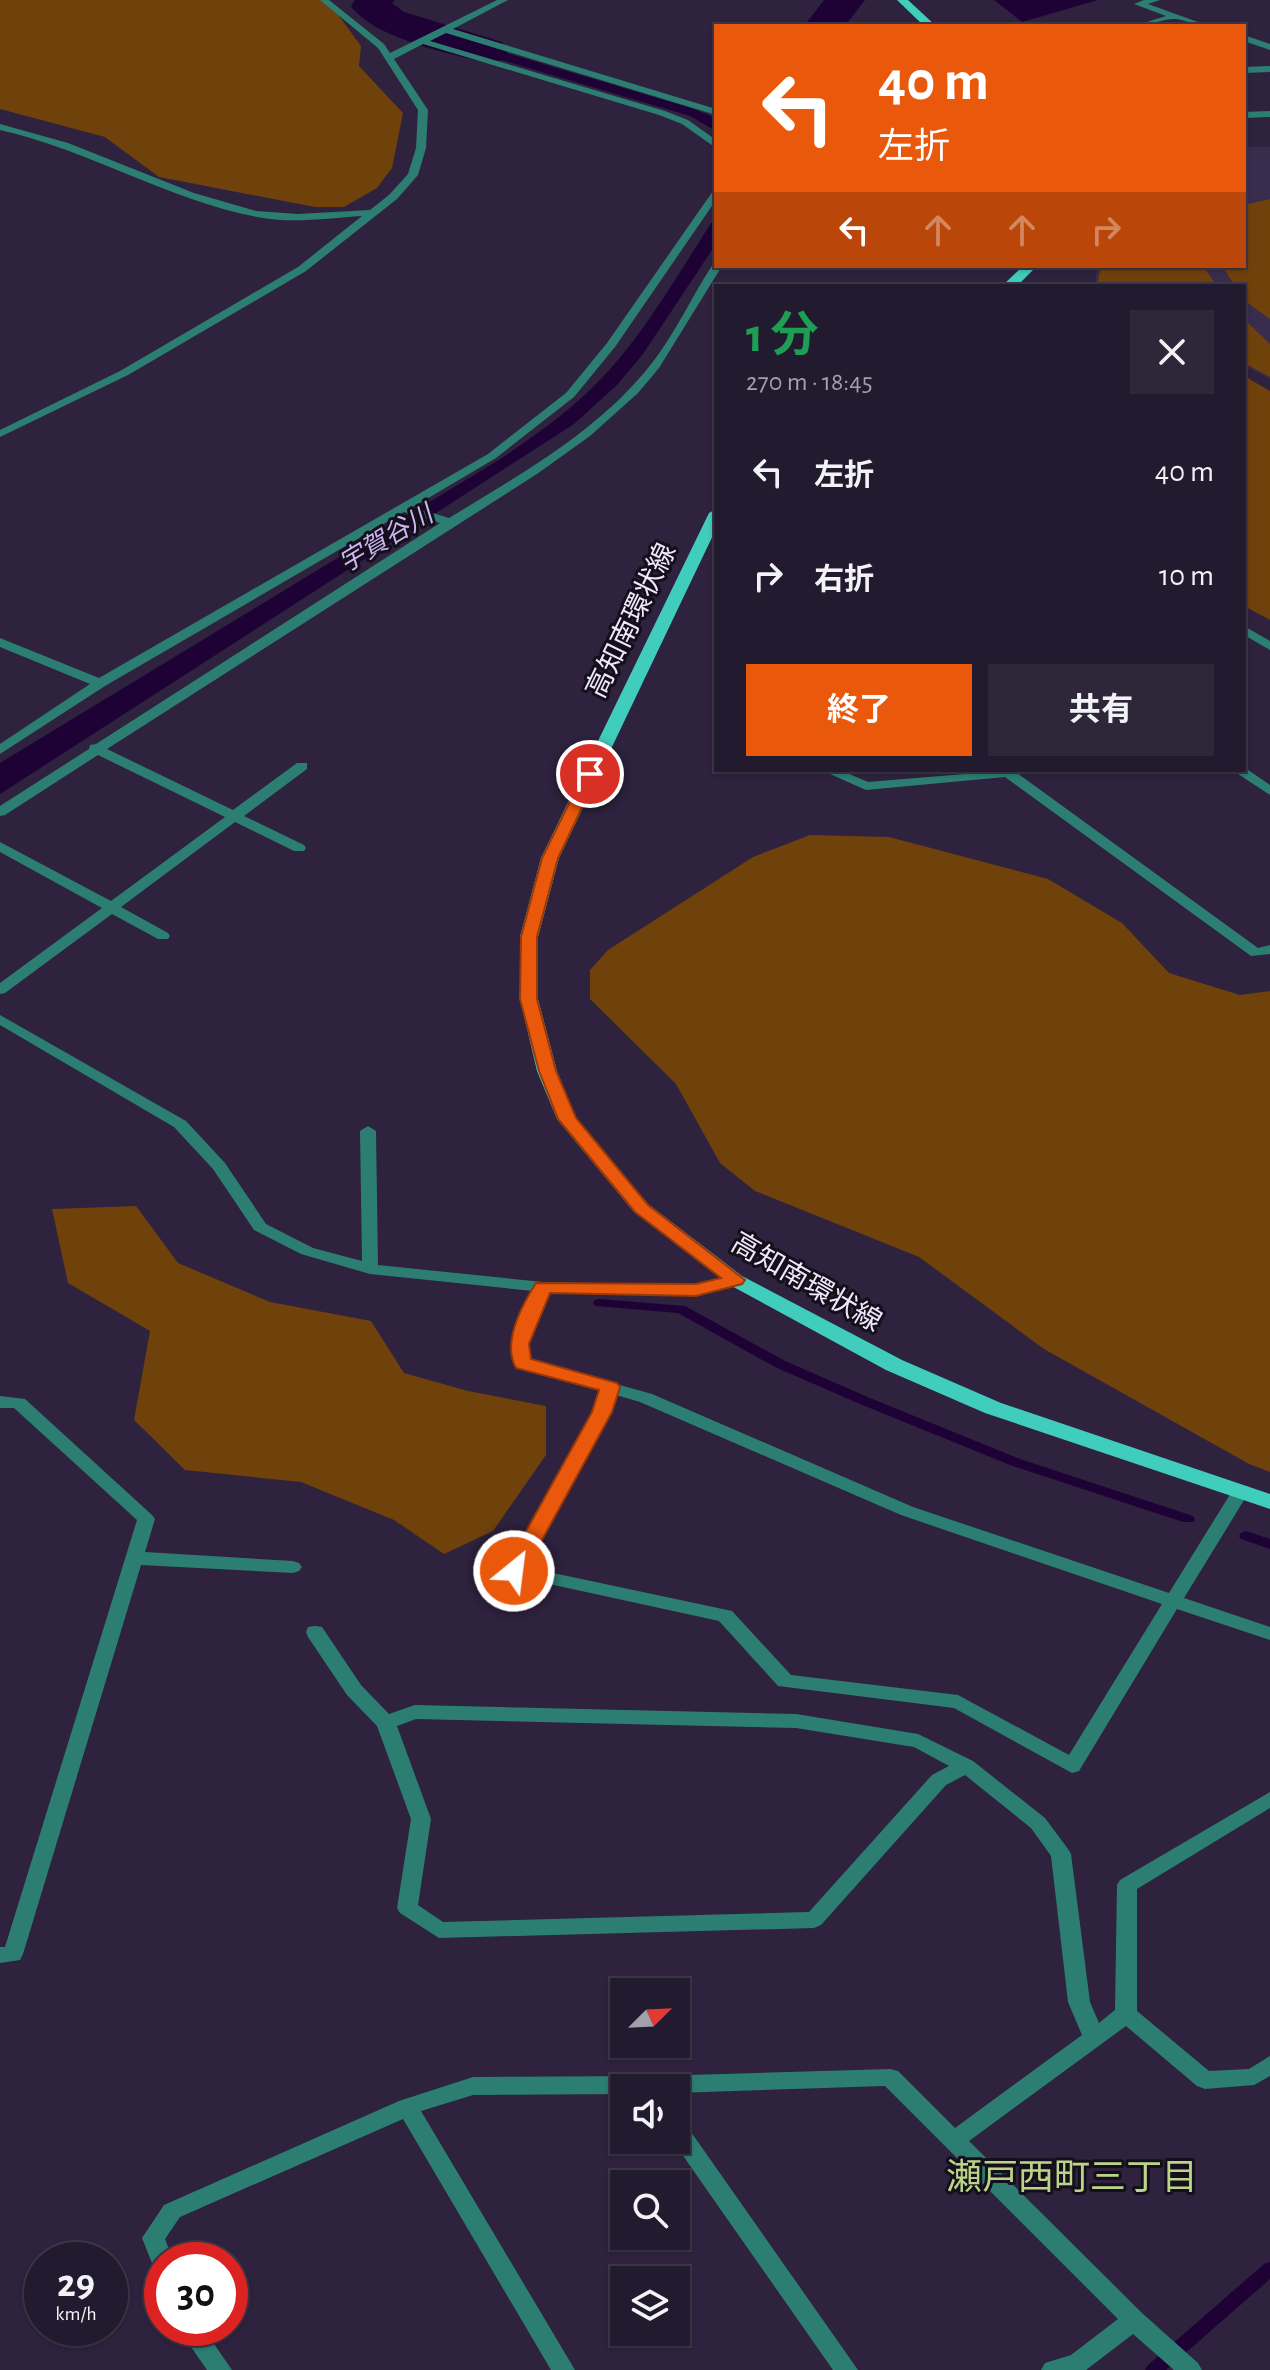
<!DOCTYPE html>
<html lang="ja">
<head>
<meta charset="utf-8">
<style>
	:root { --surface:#221a2e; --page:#2e273a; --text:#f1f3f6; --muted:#a2a1aa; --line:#3f384a; --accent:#ea580c }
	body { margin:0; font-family:"Alegreya Sans","Noto Sans JP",sans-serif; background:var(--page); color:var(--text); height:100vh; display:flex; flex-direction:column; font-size:30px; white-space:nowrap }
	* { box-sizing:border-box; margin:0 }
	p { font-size:26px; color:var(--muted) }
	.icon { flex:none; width:44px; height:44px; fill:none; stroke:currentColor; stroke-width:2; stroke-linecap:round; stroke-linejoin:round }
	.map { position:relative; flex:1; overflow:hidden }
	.side { position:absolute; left:714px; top:284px; width:532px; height:488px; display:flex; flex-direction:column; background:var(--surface); border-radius:0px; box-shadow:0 2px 6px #0004,0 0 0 2px var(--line) }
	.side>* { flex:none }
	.top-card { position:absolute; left:714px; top:24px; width:532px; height:244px; border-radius:0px; box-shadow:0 2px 6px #0004,0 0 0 2px var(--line); background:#ea580c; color:#fff; overflow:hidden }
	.needle { width:52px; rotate:66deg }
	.controls { position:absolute; left:610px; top:1978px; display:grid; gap:16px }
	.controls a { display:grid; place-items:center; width:80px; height:80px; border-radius:0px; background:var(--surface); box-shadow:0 2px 6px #0004,0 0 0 2px var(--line); font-size:40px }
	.speed { position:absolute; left:24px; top:2242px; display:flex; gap:16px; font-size:40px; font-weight:700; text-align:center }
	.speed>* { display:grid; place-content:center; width:104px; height:104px; border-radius:50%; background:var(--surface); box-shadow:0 2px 6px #0004,0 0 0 2px var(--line); line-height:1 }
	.speed small { font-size:20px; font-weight:400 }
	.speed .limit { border:12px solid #d22; background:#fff; color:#111 }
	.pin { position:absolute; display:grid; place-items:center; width:68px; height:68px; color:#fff; margin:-34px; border:4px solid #fff; border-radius:50%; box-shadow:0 2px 8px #0007 }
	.me { position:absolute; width:88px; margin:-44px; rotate:29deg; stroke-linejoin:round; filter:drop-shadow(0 0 6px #0008) }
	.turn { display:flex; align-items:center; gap:28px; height:168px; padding:0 32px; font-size:36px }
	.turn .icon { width:104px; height:104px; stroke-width:2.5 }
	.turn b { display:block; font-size:56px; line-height:68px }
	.lanes { display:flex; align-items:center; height:76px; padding:0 32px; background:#0003; justify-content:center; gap:40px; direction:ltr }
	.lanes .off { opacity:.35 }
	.round { display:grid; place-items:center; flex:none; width:84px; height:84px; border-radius:0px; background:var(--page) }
	.overview { display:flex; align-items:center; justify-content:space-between; height:136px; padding:0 32px }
	h1 { font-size:48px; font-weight:700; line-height:60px; color:#1e9e55 }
	.button { display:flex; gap:16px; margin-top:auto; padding:16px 32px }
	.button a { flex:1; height:92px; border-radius:0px; background:var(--accent); color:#fff; font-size:32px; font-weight:700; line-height:92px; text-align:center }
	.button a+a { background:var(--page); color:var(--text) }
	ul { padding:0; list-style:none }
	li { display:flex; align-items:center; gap:24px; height:104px; padding:0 32px }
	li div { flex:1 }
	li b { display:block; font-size:30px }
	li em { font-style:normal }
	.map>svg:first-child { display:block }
</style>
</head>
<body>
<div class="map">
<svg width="1270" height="2370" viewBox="0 0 1270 2370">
	<rect width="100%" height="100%" fill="#2e223e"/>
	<!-- built -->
	<polygon fill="#3a2c4d" points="1244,147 1270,147 1270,379 1244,365 1244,286 1094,286 1098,266 1244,266"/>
	<!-- green -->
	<g fill="#6f410b">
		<polygon points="0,0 322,0 334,9 361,46 359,66 403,113 392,168 377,188 344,207 315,207 159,177 105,137 0,109"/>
		<polygon points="1270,199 1270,319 1245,301 1244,286 1235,286 1222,266 1244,266 1244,205"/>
		<polygon points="1101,266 1203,266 1217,286 1097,286"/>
		<polygon points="1244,319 1270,344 1270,377 1244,363"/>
		<polygon points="1244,376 1270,391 1270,620 1244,606"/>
		<polygon points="810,835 889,837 1048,879 1122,923 1169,973 1240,995 1270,991 1270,1472 1249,1464 1044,1349 919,1257 755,1191 720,1163 676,1084 590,999 590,970 608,950 753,857"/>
		<polygon points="136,1206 178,1263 270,1302 371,1321 404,1373 468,1391 546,1406 546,1455 493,1531 444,1554 394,1520 301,1482 185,1470 134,1420 150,1331 68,1283 52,1209"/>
	</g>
	<!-- water -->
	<g fill="#1e0236">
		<polygon points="994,0 1098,0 1022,22"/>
		<polygon points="399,21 694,109 716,118 716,131 690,116 451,45 386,22"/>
		<path d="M716 216V244L643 354 617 385 574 424 0 794V763L502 458C534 436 566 414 594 386 643 338 678 273 716 216Z"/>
	</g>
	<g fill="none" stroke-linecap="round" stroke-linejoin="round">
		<!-- stream -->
		<g fill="#1e0236" fill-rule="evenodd">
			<polygon points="599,1299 685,1306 785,1361 870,1398 1020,1459 1193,1516 1195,1519 1193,1522 1183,1522 1010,1465 860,1404 775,1367 678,1313 595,1306 593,1303 595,1300"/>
			<polygon points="1246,1531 1270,1539 1270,1549 1241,1539 1239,1536 1241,1533"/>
			<polygon points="1270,2262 1270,2279 1166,2370 1145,2370 1148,2365 1264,2264"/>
		</g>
		<!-- river -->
		<g fill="#1e0236" fill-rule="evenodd">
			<path d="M355 0H395L392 3 404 12 502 42 508 51 502 60 488 63C451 54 373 38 351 6Z"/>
			<polygon points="824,0 865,0 845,26 804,26"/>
		</g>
		<!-- minor -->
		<g fill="#2c7e73" fill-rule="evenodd">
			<path d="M320 0H329L384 44 390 53 497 0H508L453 29 716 109V115L446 33 430 41 665 111 688 120 716 140V148L682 124 659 115 423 44 394 59 428 110 426 148 418 175 397 199 306 271 128 375 0 437V430L120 371 298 267 362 216C328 218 292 224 257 217 168 200 89 150 0 130V124L68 143 194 193 256 211 298 214 370 210 389 195 408 174 416 148 418 110 378 48Z"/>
			<path d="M1144 0H1160L1148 4 1209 26C1197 26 1186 20 1175 19 1162 19 1148 26 1134 26L1166 16 1134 4Z"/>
			<polygon points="1244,35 1270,44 1270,50 1244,41"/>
			<polygon points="1270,66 1270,72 1244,73 1244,67"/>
			<path d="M716 190V200L615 347 574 397 496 458 413 507 449 518C521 474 599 431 652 363 676 332 692 296 713 264L722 266 659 368 638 393 590 436 537 474 107 749 233 810 297 763H307V769L244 816 304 845 306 848 304 851H294L235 822 121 907 168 933 170 936 168 939H158L112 914 5 993 0 994V983L102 908 0 852V842L111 901 225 817 98 755 5 815 0 816V806L89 749 90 745 96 744 440 523 404 512 105 686 0 754V744L90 684 0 647V638L99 678 488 454 566 393 607 343 713 191Z"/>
			<polygon points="1244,626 1270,641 1270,650 1244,635"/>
			<polygon points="1244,767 1270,785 1270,795 1232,770 1244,770"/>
			<polygon points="821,770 840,770 868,782 1013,770 1258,948 1270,945 1270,954 1251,956 1005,777 866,790"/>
			<path d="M0 1015 186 1121 225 1163 266 1224 313 1248 362 1261 360 1131 368 1126 376 1131 378 1265 543 1282 696 1285 735 1275 741 1276 743 1280 741 1284 696 1295 549 1292 527 1344 530 1360 652 1394 913 1507 1169 1593 1234 1488H1246L1249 1492 1184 1598 1270 1627V1640L1177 1609 1079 1771 1072 1773 954 1708 778 1686 719 1621 508 1575 505 1571 593 1412 600 1391 516 1367 511 1344 533 1291 370 1274 301 1254 254 1230 213 1169 174 1127 0 1025ZM616 1395 640 1402 901 1515 1162 1604 1069 1755 958 1695 791 1675 732 1611 525 1567 611 1412Z"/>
			<polygon points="0,1396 25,1399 152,1515 155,1519 145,1552 293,1561 299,1563 302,1567 299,1571 293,1573 141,1565 23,1954 20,1960 0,1963 0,1947 5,1947 137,1520 14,1408 0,1408"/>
			<path d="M315 1626 322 1627 361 1685 389 1714 415 1705 796 1714 918 1734 973 1761 1045 1818 1068 1849 1071 1854 1090 2002 1099 2023 1115 2010 1117 1885 1120 1880 1270 1792V1808L1137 1889V2011L1209 2071 1249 2069 1270 2056V2076L1254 2085 1205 2089 1197 2086 1126 2026 969 2141 1142 2313 1198 2363 1202 2370H1174L1133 2334 1086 2370H1041L1045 2363 1071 2355 1118 2319 885 2086 676 2093V2088H624V2094L473 2095 421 2111 575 2370H551L403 2119 180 2217 165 2239 173 2260H162V2270L154 2268 142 2238 164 2205 399 2101 473 2077 656 2076 890 2069 898 2071 955 2128 1082 2035 1068 2002 1051 1856 1031 1828 965 1775 946 1785 821 1925 814 1928 439 1938 400 1913 397 1908 411 1819 377 1726 347 1695 308 1637 306 1632 308 1627ZM416 1719 796 1728 914 1747 949 1766 932 1775 809 1912 443 1922 418 1905 431 1819 397 1726Z"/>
			<polygon points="676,2119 684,2122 858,2370 833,2370 672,2140 676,2140"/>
			<polygon points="178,2328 203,2328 232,2370 207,2370"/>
		</g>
		<!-- tertiary -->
		<polygon fill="#2c7e73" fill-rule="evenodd" points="1270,111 1270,117 1244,118 1244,112"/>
		<!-- primary -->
		<g fill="#40cdbc" fill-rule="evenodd">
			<polygon points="897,0 908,0 936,26 924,26"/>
			<polygon points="1023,266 1037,266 1017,286 1002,286"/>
			<polygon points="716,509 716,529 559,858 538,937 538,999 557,1071 576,1118 648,1204 742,1276 902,1360 1001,1403 1270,1494 1270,1509 985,1413 886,1370 728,1284 634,1212 557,1119 537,1071 520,999 520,937 541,858 709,513"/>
		</g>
	</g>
	<!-- route -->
	<path fill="#ea580c" stroke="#983908" stroke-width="2" d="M585 771 598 774 558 858 537 937V999L556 1071 576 1118 648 1205 745 1280 742 1284 696 1296 550 1293 529 1344 531 1359 617 1383 620 1387 612 1412 525 1571 514 1578 504 1571 592 1412 599 1390 516 1368C502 1343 522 1305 536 1283L696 1284 721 1278 635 1212 558 1119 539 1071 520 999 521 937 542 858Z"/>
	<g text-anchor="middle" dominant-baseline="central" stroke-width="6" stroke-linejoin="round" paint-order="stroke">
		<!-- far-water labels -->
		<g font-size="26" font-style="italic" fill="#ceb5f2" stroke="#140f1b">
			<text transform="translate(386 539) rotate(-31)">宇賀谷川</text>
		</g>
		<!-- street labels -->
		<g font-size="28" fill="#efe8fa" stroke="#140f1b">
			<text transform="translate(632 621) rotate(-64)">高知南環状線</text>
			<text transform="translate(806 1283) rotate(30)">高知南環状線</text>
		</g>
		<!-- near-neighbourhood labels -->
		<g font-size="36" fill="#bcd48a" stroke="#140f1b">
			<text x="1072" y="2178">瀬戸西町三丁目</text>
		</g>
	</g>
</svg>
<div class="controls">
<a><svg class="needle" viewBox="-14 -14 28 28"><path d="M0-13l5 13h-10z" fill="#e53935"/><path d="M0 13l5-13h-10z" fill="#a2a1aa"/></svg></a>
<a><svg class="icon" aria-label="sound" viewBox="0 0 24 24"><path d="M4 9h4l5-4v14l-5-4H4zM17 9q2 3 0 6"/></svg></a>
<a><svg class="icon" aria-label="search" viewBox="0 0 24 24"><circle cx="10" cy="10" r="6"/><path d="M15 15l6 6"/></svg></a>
<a><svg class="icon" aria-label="layers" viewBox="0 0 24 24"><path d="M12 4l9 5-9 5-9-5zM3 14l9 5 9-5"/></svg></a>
</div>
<div class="speed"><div>29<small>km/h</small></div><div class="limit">30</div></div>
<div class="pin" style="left:590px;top:774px;background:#d93025"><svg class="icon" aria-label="arrive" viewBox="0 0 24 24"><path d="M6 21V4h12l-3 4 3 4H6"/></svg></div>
<svg class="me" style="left:514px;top:1571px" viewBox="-20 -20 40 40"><circle r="17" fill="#ea580c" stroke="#fff" stroke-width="3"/><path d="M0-11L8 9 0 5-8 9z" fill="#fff"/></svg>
<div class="top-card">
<div class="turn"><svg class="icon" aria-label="left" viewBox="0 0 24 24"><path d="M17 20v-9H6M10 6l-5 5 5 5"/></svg><div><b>40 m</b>左折</div></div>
<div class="lanes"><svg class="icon" aria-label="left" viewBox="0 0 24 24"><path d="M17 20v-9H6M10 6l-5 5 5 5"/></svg><svg class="icon off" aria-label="ahead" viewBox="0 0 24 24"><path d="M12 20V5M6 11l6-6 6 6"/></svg><svg class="icon off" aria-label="ahead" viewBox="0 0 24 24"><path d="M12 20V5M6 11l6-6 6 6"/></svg><svg class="icon off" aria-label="right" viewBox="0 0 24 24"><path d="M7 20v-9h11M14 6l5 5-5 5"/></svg></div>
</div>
<section class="side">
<div class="overview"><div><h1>1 分</h1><p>270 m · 18:45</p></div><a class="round"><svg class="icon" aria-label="close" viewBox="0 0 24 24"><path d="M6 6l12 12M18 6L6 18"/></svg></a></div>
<ul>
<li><svg class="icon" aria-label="left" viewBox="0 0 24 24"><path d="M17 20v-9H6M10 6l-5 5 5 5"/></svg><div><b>左折</b></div><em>40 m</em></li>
<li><svg class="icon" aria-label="right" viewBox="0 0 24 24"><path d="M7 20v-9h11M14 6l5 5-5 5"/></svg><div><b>右折</b></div><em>10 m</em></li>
</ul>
<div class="button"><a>終了</a><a>共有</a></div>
</section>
</div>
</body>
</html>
